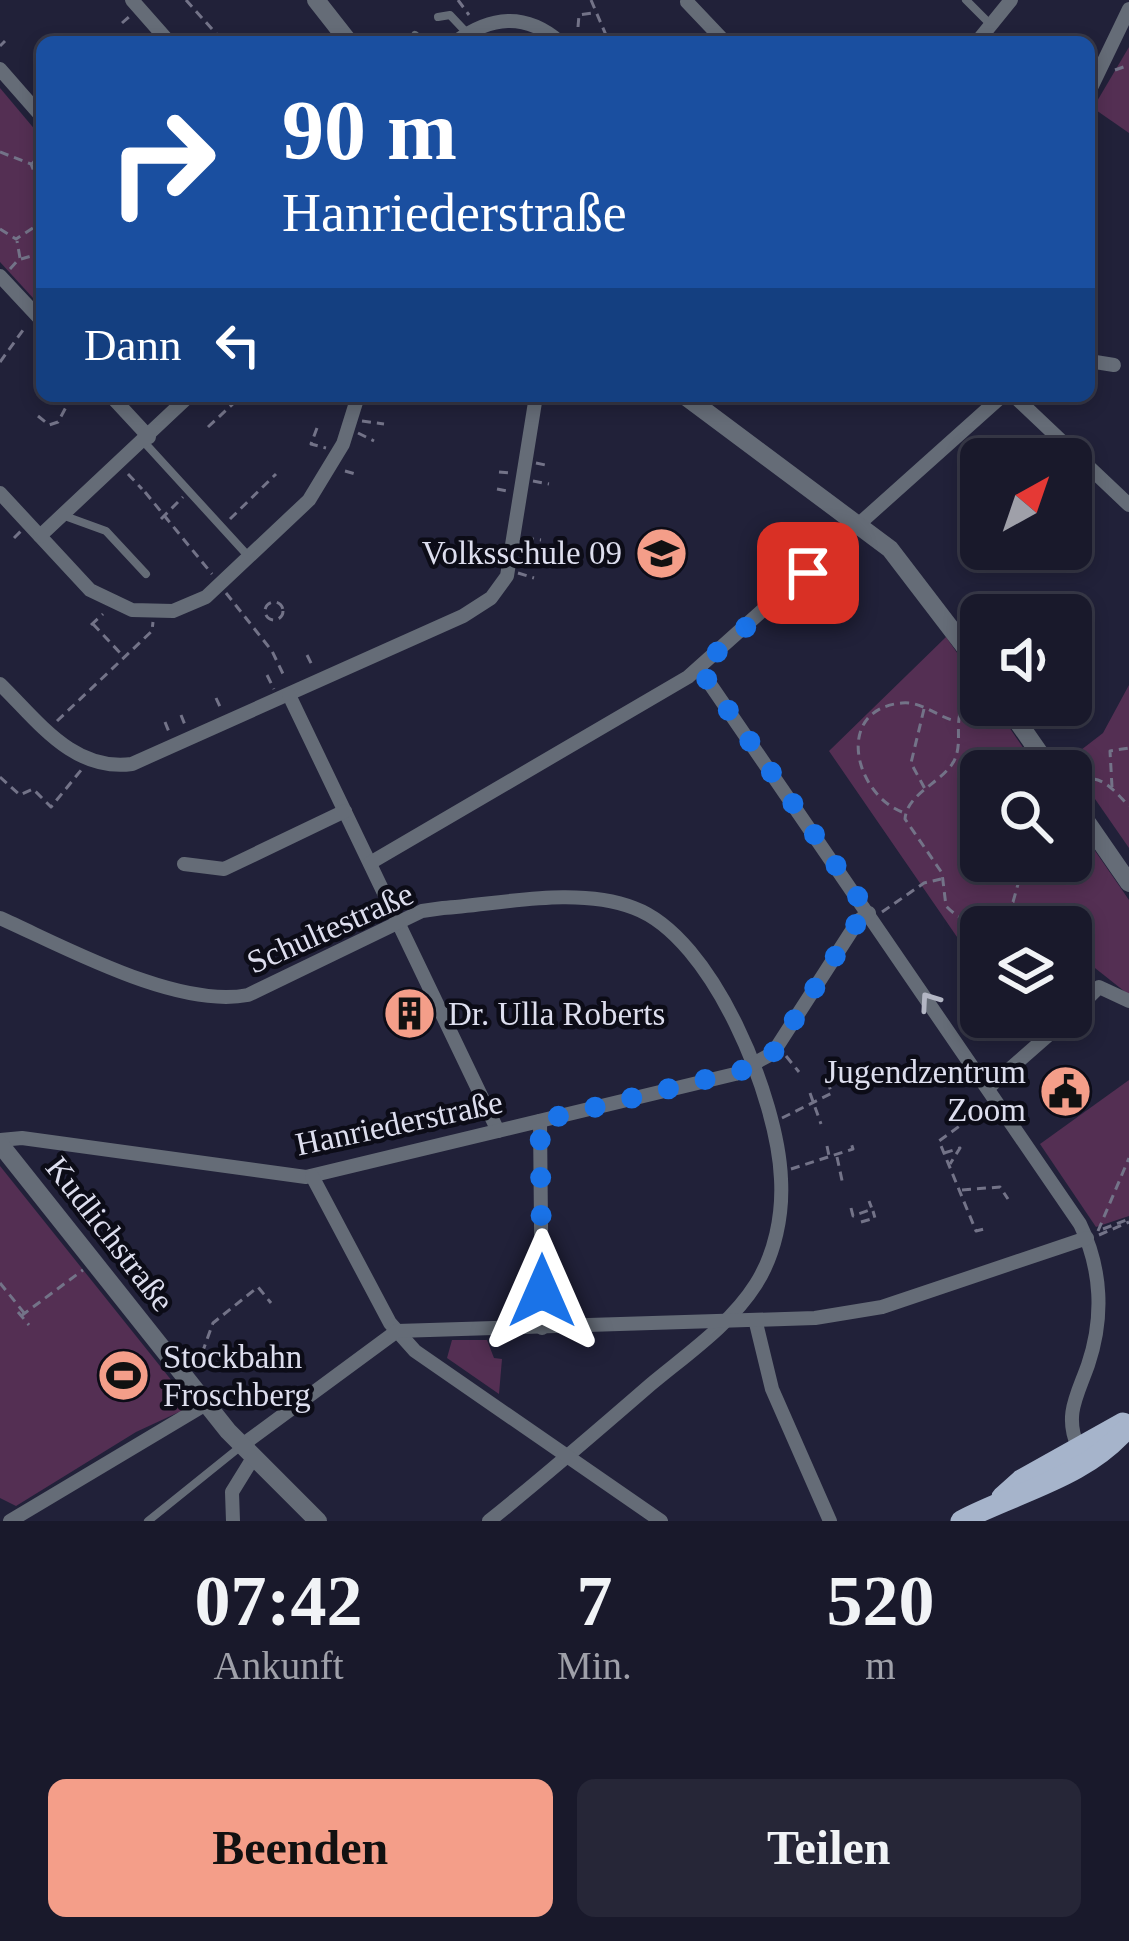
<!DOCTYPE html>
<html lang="de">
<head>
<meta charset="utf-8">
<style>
	:root { --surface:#19192b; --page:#262637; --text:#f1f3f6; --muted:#9fa0a9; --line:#373847; --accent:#f49e89 }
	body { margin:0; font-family:Georgia,serif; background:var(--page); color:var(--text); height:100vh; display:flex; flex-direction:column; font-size:45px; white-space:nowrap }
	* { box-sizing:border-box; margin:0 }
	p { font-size:39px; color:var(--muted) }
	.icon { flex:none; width:66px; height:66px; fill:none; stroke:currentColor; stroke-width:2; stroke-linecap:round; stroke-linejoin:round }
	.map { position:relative; height:1521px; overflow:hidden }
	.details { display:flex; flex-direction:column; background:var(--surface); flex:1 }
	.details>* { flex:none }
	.hud { position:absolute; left:36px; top:36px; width:1059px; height:366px; border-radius:18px; box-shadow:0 6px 18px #0003,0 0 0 3px var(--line); background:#1a4fa0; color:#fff; overflow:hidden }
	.needle { width:78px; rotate:40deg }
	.fabs { position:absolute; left:960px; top:438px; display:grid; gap:24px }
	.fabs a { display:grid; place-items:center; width:132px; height:132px; border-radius:18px; background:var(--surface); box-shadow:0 6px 18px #0003,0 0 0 3px var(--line); font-size:60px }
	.pin { position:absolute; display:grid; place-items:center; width:102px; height:102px; color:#fff; margin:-51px; border-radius:24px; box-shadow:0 6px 18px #0006 }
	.me { position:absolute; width:132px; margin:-66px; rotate:0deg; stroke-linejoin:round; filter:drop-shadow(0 0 9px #0008) }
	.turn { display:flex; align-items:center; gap:42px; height:252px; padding:0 48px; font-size:54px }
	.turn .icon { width:156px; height:156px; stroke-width:2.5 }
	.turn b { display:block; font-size:84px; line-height:102px }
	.then { display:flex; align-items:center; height:114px; padding:0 48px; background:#0003; gap:24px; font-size:45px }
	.eta { display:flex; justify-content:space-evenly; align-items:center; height:204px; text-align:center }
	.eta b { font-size:72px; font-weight:700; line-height:84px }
	.primary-button { display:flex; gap:24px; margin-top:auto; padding:24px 48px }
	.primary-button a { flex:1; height:138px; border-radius:18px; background:var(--accent); color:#111; font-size:48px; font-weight:700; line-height:138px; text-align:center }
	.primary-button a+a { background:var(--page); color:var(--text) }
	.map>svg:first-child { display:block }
</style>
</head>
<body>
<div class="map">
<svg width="1129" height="1521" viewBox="0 0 1129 1521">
	<rect width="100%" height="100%" fill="#212139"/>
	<!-- green -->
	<g fill="#542f53">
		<polygon points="1129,47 1129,133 1093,108"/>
		<polygon points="0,88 42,138 42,290 33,298 0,262"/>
		<polygon points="946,637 981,687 981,705 994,705 1039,771 981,771 981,861 1071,861 1071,816 1129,900 1129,995 1071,949 1071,927 1050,927 1045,921 1035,927 981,927 977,966 829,751"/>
		<polygon points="1129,685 1129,848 1068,760 1103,733"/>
		<polygon points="1129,1080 1129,1216 1096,1227 1040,1144"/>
		<polygon points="0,1166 192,1406 136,1432 16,1506 0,1498"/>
		<polygon points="452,1340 487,1340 494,1358 502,1359 499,1394 447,1358"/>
	</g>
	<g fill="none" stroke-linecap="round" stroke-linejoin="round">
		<!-- path -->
		<g stroke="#737388" stroke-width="3" stroke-dasharray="9 6" stroke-linecap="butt">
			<polyline points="186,0 220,38 215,42"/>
			<polyline points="458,0 469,15"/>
			<polyline points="591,0 609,42"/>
			<polyline points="122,23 131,15"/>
			<polyline points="578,27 579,15 593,13"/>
			<polyline points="0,46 5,41"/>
			<polyline points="1115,70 1129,65"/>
			<polyline points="0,152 31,164 42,191"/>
			<polyline points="32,164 42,152"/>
			<polyline points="0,229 16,239 42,222"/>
			<polyline points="21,259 42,253"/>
			<polyline points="10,269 20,258 17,241"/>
			<polyline points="0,362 26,326"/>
			<polyline points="38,416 49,425 58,422 72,396"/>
			<polyline points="362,421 384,424"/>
			<polyline points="208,427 237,400 233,396"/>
			<polyline points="317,428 311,444 326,448"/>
			<polyline points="358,433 374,441"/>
			<polyline points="536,463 550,466"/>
			<polyline points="345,471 359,475"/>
			<polyline points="499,472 510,473"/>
			<polyline points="128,474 142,489"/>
			<polyline points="533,481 549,484"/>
			<polyline points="497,489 507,491"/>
			<polyline points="145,492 212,574"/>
			<polyline points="161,519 183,497"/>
			<polyline points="230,519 276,474"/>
			<polyline points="14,538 21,531"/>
			<polyline points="525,538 541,540"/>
			<polyline points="518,573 534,578"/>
			<polyline points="226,593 272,651 285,678"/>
			<circle cx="274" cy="611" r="9"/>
			<polyline points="93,624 123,656"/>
			<polyline points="91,625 103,614"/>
			<polyline points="307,655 313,667"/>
			<polyline points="267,675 274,689"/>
			<path d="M981 693 960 713C956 729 962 745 954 761 942 783 907 793 905 819L942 873 946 906C971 932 987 918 1013 902L1020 877 1036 861"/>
			<polyline points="216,698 221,709"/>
			<polyline points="924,709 911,763 925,789"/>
			<polyline points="181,715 185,725"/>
			<polyline points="57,721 152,631 153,622"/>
			<polyline points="165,722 169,732"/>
			<polyline points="0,777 20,795 33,789 51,807 82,769"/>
			<path d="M1079 781C1101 772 1114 791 1129 806"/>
			<polyline points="1112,787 1110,751 1129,748"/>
			<path d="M902 812C854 793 834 709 902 703 922 701 937 717 956 721"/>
			<polyline points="979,817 981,832"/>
			<polyline points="1000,861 1016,877"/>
			<polyline points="882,912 924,883 941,879"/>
			<polyline points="786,1056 799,1072"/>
			<polyline points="810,1093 821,1124"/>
			<polyline points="983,1109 939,1141 976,1231 984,1229"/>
			<polyline points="782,1118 832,1093 828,1084"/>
			<polyline points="827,1146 829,1156"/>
			<polyline points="944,1153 960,1148 950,1164"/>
			<polyline points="837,1157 843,1185"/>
			<polyline points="791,1169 853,1149 850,1140"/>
			<polyline points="962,1190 1000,1187 1008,1199"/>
			<polyline points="851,1208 853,1216 872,1209 869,1201"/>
			<polyline points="861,1222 875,1218 873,1211"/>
			<polyline points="1103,1229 1129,1219"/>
			<polyline points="1098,1231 1129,1158"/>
			<polyline points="1099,1235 1129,1222"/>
			<polyline points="0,1283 25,1314"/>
			<polyline points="18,1312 29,1325"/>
			<polyline points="21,1316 83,1270"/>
			<polyline points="197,1367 213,1323 258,1287 271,1303"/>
		</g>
		<!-- service -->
		<g stroke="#656c77" stroke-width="8">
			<polyline points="966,0 990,24"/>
			<polyline points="438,17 450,15 466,32"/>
			<polyline points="394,38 397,42"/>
			<polyline points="412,42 415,35"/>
			<polyline points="143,441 250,558"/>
			<polyline points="62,515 106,531 146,574"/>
			<polyline points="148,1521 240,1447"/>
		</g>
		<!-- minor -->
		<g stroke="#656c77" stroke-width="14">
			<polyline points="132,0 169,42"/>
			<polyline points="687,2 725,42"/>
			<path d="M455 42C491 16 525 12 560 42"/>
			<polyline points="977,42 1011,0"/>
			<polyline points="0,69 42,117"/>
			<polyline points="1089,92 1129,9"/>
			<polyline points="0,276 42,321"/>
			<polyline points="1089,361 1114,365"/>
			<polyline points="111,396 149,437"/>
			<polyline points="1014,396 1129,505"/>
			<polyline points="0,493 90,590 132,610 173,611 206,597 309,500 343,444 358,396"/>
			<polyline points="40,536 189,396"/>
			<path d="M699 668 1080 1224C1102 1269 1104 1318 1088 1365 1077 1396 1064 1415 1078 1447"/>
			<path d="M0 684C38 721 73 772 132 764L463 616 491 598 507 576 536 396"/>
			<polyline points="289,695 498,1131"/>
			<polyline points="370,863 688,677 1002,396"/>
			<polyline points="184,864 224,869 345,811"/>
			<path d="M0 918C65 947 177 1009 248 995L422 911 443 908C501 904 577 886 634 908 713 937 778 1099 781 1179 783 1215 775 1254 756 1284 730 1325 687 1354 650 1385 597 1431 544 1477 489 1521"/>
			<polyline points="1071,1015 1099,987 1129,1001"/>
			<polyline points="988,1088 1069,1017"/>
			<polyline points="540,1121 542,1328"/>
			<polyline points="0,1140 22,1138 306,1177 735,1074 773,1053 858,921 869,913"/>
			<polyline points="312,1176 390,1323 415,1351 661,1521"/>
			<polyline points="756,1323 772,1389 830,1521"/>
			<polyline points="241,1446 397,1331 815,1318 882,1307 1087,1238"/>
			<polyline points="10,1521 206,1404"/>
			<polyline points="233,1521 232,1492 253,1458"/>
		</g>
		<!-- tertiary -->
		<g stroke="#656c77" stroke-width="18">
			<polyline points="316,0 349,42"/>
			<polyline points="685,396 890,549 981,668"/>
			<polyline points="1006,705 1052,771"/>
			<polyline points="1071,799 1129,883"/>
			<polyline points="0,1144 228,1431 318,1521"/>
		</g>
		<!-- primary -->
		<g stroke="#a6b4cb" stroke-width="21">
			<polyline points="1002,1497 1021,1480 1123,1423"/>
			<path d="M961 1521C1018 1491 1086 1478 1129 1426"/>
		</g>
	</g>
	<!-- one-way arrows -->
	<defs><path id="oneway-chevron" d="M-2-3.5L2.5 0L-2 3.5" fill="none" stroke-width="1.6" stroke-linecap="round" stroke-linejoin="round" transform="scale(3)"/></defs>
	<use stroke="#b3b6c4" href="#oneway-chevron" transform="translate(929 1001) rotate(-125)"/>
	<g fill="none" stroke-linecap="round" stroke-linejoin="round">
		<!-- route -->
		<polyline stroke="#1a73e8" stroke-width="21" stroke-dasharray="0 37.8" points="542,1291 540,1121 751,1068 773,1053 858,921 869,913 699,668 808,573"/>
	</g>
	<!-- icons -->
	<defs>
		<symbol id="school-disc" viewBox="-11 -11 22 22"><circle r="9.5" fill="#f49e89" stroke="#0c0c17"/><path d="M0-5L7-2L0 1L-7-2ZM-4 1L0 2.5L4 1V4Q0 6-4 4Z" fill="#111"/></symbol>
		<symbol id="building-disc" viewBox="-11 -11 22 22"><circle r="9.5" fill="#f49e89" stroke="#0c0c17"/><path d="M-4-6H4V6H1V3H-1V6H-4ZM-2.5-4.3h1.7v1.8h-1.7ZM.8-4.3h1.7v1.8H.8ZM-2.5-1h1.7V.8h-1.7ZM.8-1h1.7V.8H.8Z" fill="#111"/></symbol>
		<symbol id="civic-disc" viewBox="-11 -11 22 22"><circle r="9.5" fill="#f49e89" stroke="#0c0c17"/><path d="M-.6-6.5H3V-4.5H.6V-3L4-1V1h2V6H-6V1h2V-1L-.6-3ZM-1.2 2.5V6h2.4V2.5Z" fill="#111"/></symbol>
		<symbol id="stadium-disc" viewBox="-11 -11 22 22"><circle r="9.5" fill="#f49e89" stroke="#0c0c17"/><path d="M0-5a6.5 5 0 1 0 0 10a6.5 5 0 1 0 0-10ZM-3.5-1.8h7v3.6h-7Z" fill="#111"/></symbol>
	</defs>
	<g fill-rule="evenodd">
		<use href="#school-disc" x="632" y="524" width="59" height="59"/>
		<use href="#building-disc" x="380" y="984" width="59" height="59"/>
		<use href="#civic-disc" x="1036" y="1062" width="59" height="59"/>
		<use href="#stadium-disc" x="94" y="1346" width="59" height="59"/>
	</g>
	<g text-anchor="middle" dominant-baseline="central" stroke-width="9" stroke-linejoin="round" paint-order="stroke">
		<!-- poi labels -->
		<g font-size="33" fill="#dddeee" stroke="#0c0c17" text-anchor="end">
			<text x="622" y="553">Volksschule 09</text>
			<text x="448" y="1014" text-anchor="start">Dr. Ulla Roberts</text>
			<text x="1026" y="1072">Jugendzentrum<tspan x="1026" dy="38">Zoom</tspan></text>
			<text x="163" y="1357" text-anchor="start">Stockbahn<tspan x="163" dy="38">Froschberg</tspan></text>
		</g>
		<!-- street labels -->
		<g font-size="33" fill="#dddeee" stroke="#0c0c17">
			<text transform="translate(330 928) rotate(-24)">Schultestraße</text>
			<text transform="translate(399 1123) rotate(-12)">Hanriederstraße</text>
			<text transform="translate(110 1234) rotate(52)">Kudlichstraße</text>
		</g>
	</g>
</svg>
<div class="fabs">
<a><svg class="needle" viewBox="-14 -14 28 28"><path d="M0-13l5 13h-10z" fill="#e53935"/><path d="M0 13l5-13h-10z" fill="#9fa0a9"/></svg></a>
<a><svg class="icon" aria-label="sound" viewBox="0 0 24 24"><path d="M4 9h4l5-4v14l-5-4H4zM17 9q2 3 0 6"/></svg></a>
<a><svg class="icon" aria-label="search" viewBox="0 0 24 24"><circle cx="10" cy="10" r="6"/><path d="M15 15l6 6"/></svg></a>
<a><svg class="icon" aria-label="layers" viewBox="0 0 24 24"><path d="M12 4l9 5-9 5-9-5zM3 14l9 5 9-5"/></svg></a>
</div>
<div class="pin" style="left:808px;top:573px;background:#d93025"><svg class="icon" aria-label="arrive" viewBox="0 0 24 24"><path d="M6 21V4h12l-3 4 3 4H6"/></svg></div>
<svg class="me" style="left:542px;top:1291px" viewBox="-20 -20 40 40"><path d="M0-17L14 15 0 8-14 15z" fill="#1a73e8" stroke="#fff" stroke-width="4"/></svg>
<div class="hud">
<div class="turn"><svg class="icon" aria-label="right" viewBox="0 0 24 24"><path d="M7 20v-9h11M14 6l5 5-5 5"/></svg><div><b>90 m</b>Hanriederstraße</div></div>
<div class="then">Dann<svg class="icon" aria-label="left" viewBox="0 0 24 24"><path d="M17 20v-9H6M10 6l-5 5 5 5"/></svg></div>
</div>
</div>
<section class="details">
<div class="eta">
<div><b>07:42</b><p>Ankunft</p></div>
<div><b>7</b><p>Min.</p></div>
<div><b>520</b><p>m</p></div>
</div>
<div class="primary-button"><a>Beenden</a><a>Teilen</a></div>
</section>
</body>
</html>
